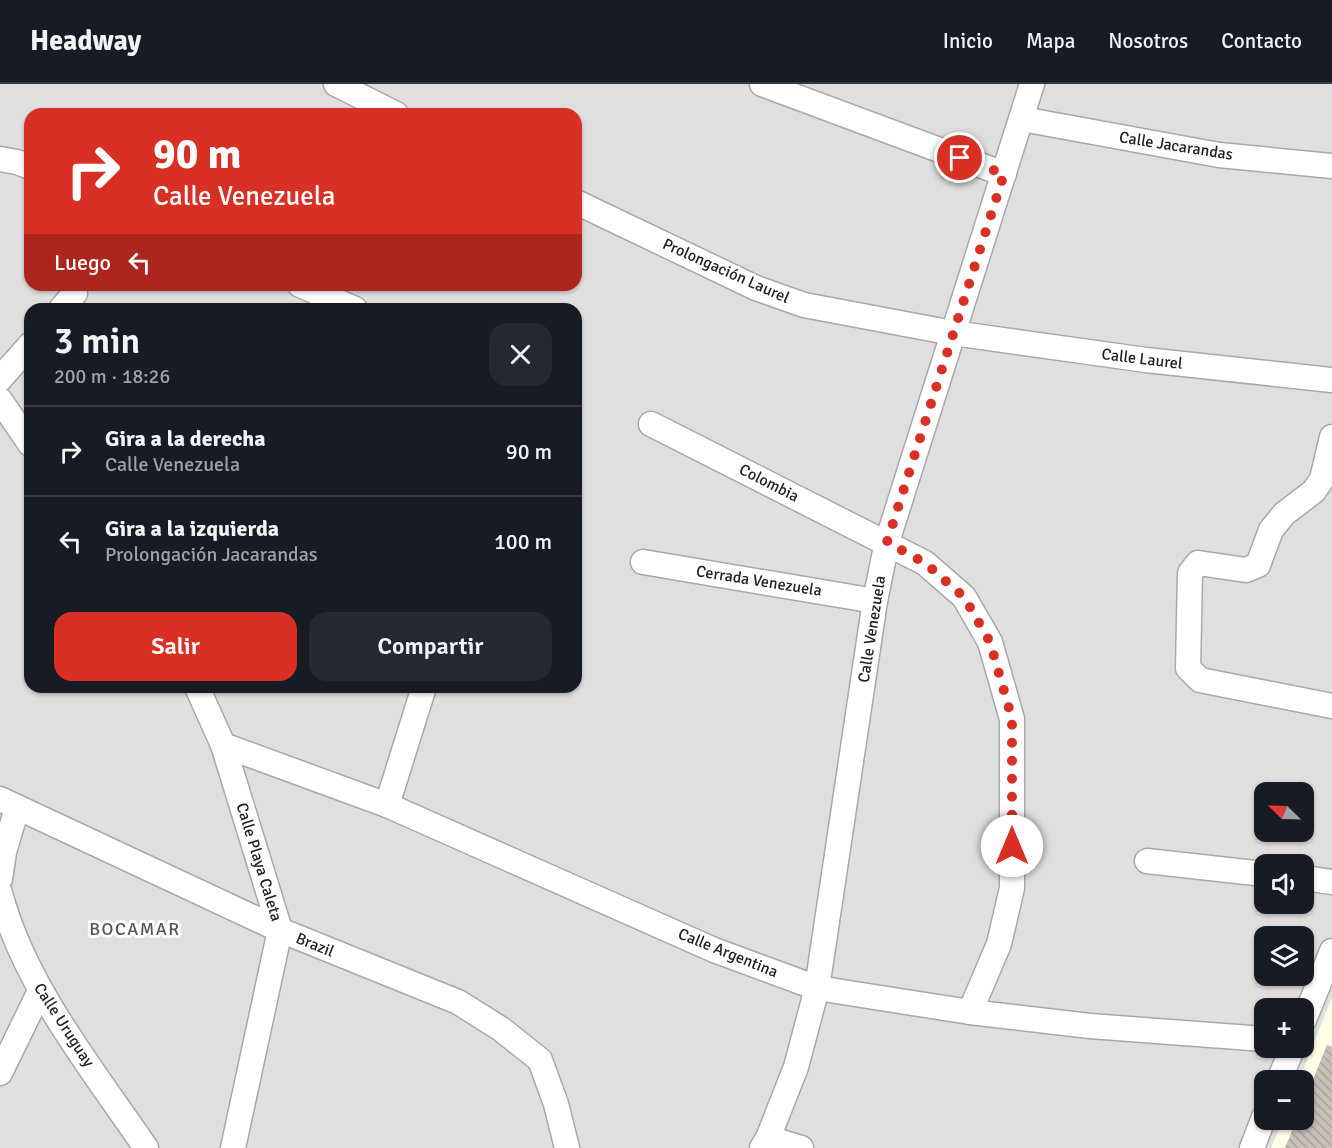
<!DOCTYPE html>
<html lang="es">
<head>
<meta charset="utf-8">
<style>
	:root { --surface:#171b24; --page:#242831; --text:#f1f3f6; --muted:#9ea1a6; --line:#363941; --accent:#d93025 }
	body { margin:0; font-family:Signika,sans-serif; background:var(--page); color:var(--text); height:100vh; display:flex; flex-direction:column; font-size:22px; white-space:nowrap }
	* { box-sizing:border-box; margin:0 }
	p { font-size:20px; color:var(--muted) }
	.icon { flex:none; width:33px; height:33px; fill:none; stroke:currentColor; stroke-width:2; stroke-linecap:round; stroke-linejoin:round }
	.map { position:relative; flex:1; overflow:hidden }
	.panel { position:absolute; left:24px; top:219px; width:558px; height:390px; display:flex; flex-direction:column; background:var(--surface); border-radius:18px; box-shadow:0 2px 4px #0004 }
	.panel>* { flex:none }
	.guide { position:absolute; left:24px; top:24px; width:558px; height:183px; border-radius:18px; box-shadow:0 2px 4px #0004; background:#d93025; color:#fff; overflow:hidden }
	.needle { width:39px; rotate:293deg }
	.fabs { position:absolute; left:1254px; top:698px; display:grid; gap:12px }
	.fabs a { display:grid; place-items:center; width:60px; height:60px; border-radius:12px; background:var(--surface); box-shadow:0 2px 4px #0004; font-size:30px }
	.pin { position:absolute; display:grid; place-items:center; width:51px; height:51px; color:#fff; margin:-26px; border:3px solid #fff; border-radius:50%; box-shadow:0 2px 6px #0007 }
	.me { position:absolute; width:66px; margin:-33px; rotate:0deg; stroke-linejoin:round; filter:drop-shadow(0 0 4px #0008) }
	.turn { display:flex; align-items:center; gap:21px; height:126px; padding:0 30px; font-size:27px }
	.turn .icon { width:78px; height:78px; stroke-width:2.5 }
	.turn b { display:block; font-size:42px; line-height:51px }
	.then { display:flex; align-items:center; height:57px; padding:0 30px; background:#0003; gap:12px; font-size:22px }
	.round { display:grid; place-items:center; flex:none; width:63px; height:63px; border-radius:18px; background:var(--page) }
	.summary { display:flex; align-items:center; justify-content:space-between; height:102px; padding:0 30px }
	h1 { font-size:36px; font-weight:600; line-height:45px }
	.button { display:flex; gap:12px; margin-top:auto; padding:12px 30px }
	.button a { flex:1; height:69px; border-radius:18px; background:var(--accent); color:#fff; font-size:24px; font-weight:600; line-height:69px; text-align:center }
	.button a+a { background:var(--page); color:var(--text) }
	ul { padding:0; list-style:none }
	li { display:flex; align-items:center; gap:18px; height:90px; padding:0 30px; border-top:2px solid var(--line) }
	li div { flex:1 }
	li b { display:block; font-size:22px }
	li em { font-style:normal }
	header { display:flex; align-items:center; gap:36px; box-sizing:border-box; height:84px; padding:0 30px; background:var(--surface); border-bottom:2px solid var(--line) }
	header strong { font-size:28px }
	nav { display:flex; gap:33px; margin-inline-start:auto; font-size:21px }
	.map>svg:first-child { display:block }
</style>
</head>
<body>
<header>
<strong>Headway</strong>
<nav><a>Inicio</a><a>Mapa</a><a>Nosotros</a><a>Contacto</a></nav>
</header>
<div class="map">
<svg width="1332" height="1064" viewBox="0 0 1332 1064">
	<defs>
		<pattern id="building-back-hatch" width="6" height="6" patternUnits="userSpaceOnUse" patternTransform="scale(1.5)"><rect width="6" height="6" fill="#c7bfb8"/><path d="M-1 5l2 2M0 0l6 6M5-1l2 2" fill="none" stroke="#aba49e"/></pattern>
	</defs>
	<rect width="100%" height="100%" fill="#f2efe9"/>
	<!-- residential -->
	<path fill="#e0dfdf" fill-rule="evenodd" d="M0 0H1332V1064H0ZM30 30H576V201H30ZM30 225H576V603H30ZM1264 708H1304V747H1264ZM1264 780H1304V819H1264ZM1264 852H1304V891H1264ZM1264 924H1304V963H1264ZM1264 996H1304V1035H1264Z"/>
	<!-- education -->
	<polygon fill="#ffffe5" points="1332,913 1332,1064 1271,1064 1283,1035 1304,1035 1304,996 1299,996"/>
	<!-- building -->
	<polygon fill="url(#building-back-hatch)" points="1327,961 1332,963 1332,1064 1285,1064 1297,1035 1304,1035 1304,1018"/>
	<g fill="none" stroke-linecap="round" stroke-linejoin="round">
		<defs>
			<g id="street">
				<polyline points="336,0 396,30"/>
				<polyline points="762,0 1004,90"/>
				<polyline points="1022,35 1219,71 1332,82"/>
				<polyline points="0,75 17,78 30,83"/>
				<polyline points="576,118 756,204 804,221 953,249 1146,276 1332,296"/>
				<polyline points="300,201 355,225"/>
				<polyline points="61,225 75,209"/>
				<polyline points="0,295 30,261"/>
				<polyline points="0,316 30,360"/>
				<polyline points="651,340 925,479 964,513 990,558 1012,635 1012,804 999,860 970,928"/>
				<polyline points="1332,353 1322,395 1314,407 1284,430 1271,446 1258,481 1246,486 1198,479 1190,489 1188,584 1200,596 1332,622"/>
				<polyline points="643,478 875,517"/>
				<polyline points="197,603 223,661 280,846 233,1064"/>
				<polyline points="223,661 387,721 714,866 817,904 970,928 1090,942 1264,955"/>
				<polyline points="0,715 280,846 458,918 501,945 540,976 556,1020 567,1064"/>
				<polyline points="387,721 424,603"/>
				<polyline points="1147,777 1264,790"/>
				<polyline points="1304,794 1332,798"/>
				<polyline points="0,795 4,768 17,724"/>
				<path d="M0 809C24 901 93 986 146 1064"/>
				<polyline points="1304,936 1332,867"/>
				<polyline points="0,989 40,907"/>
				<polyline points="1279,996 1293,963"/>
				<polyline points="768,1054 801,1064"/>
				<polyline points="762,1064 768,1054 796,983 817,904 875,517 887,458 1032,0"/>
				<polyline points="1252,1064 1264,1033"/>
			</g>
		</defs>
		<!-- street casing -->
		<use href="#street" stroke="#a9a9a9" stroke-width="27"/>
		<!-- street -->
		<use href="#street" stroke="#fff" stroke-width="24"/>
	</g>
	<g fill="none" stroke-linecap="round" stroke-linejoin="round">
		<!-- route -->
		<polyline stroke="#d93025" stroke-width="10" stroke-dasharray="0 18" points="960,74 1004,90 887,458 925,479 964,513 990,558 1012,635 1012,762"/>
	</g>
	<g text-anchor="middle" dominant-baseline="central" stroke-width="6" stroke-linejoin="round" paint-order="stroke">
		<!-- street labels -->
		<g font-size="16" fill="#222" stroke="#fff">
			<text transform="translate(1176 62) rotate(9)">Calle Jacarandas</text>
			<text transform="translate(726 187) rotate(24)">Prolongación Laurel</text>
			<text transform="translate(1142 275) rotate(7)">Calle Laurel</text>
			<text transform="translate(769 399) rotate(27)">Colombia</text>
			<text transform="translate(759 497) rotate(9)">Cerrada Venezuela</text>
			<text transform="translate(872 545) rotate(-81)">Calle Venezuela</text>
			<text transform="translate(259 778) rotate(73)">Calle Playa Caleta</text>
			<text transform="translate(315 861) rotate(22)">Brazil</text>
			<text transform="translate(728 869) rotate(22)">Calle Argentina</text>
			<text transform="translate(64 941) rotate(57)">Calle Uruguay</text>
		</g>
		<!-- neighbourhood labels -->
		<g font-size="18" letter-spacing="1.5" fill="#555" stroke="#fff">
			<text x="135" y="845">BOCAMAR</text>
		</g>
	</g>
</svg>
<div class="fabs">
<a><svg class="needle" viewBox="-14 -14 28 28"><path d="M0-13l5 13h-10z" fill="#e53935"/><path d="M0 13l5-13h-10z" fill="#9ea1a6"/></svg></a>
<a><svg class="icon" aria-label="sound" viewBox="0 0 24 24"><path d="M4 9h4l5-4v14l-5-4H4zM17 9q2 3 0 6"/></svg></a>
<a><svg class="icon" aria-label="layers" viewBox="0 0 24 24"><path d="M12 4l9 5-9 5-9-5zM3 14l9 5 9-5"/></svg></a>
<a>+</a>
<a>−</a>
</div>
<div class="pin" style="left:960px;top:74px;background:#d93025"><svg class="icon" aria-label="arrive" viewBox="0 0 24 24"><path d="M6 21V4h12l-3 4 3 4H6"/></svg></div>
<svg class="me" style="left:1012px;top:762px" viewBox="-20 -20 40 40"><circle r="19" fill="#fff"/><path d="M0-13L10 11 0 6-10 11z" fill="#d93025"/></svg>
<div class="guide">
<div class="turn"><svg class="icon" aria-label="right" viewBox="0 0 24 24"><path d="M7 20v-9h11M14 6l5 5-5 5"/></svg><div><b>90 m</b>Calle Venezuela</div></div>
<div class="then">Luego<svg class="icon" aria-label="left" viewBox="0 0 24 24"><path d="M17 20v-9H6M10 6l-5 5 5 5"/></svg></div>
</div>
<section class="panel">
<div class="summary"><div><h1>3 min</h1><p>200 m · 18:26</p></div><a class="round"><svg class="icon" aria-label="close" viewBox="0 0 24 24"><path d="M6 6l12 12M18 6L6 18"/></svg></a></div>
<ul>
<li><svg class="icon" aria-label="right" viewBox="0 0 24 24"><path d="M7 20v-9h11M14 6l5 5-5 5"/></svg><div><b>Gira a la derecha</b><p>Calle Venezuela</p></div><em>90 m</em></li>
<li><svg class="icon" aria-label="left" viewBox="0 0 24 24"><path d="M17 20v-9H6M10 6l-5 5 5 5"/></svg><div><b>Gira a la izquierda</b><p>Prolongación Jacarandas</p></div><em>100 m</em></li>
</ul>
<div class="button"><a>Salir</a><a>Compartir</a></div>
</section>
</div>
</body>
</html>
